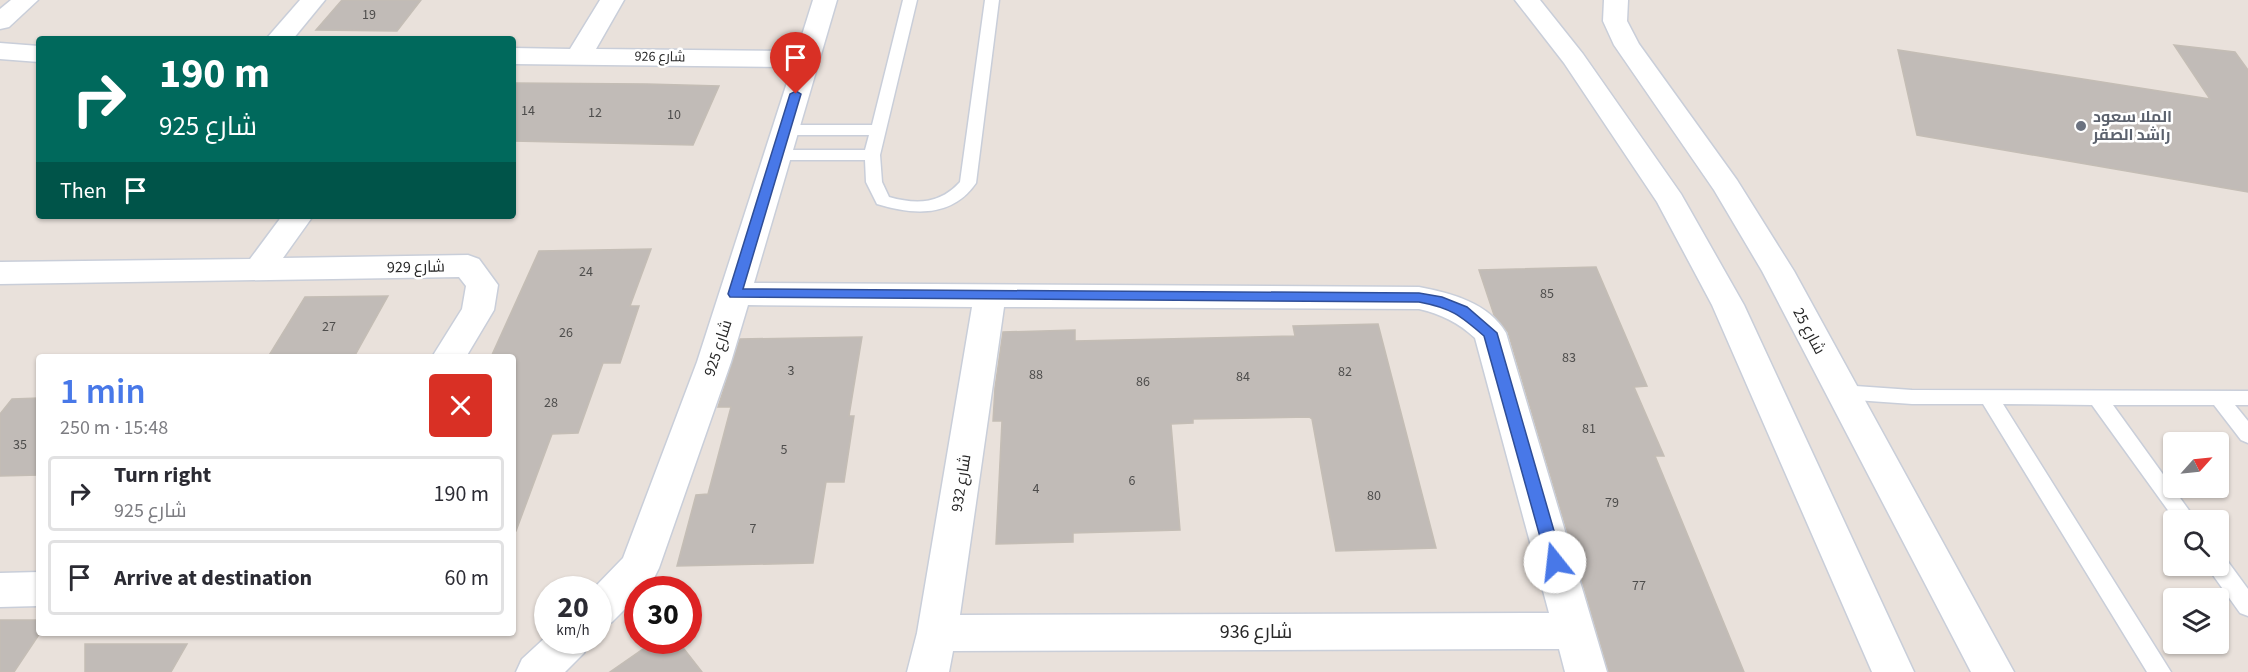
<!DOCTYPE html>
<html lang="en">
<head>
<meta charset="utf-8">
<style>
	:root { --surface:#fff; --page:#f7f7f7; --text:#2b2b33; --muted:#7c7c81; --line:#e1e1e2; --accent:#4878e8 }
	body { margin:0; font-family:"Source Sans 3",Cairo,sans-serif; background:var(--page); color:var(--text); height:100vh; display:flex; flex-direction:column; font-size:22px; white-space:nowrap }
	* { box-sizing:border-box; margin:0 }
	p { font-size:20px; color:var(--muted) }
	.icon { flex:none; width:33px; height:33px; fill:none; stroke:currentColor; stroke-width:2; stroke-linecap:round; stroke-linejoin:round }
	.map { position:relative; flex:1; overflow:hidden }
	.details { position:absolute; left:36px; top:354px; width:480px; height:282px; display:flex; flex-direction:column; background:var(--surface); border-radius:6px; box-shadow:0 2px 4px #0004 }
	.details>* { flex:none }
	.hud { position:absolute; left:36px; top:36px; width:480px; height:183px; border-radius:6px; box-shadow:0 2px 4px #0004; background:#00695c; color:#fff; overflow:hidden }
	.needle { width:39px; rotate:63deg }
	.fabs { position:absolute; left:2163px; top:432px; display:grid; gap:12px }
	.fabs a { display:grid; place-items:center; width:66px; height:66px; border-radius:6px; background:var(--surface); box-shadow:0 2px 4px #0004; font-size:30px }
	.speed { position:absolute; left:534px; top:576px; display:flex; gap:12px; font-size:30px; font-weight:700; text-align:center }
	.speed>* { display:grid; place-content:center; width:78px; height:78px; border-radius:50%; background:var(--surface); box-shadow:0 2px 4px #0004; line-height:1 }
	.speed small { font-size:15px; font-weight:400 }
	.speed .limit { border:9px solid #d22; background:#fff; color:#111 }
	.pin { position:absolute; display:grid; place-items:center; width:51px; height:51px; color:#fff; margin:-62px -26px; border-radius:50% 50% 50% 0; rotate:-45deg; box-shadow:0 0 6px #0007 }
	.pin .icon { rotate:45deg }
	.me { position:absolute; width:66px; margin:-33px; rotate:344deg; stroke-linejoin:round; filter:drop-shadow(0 0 4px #0008) }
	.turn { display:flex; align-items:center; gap:21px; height:126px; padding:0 24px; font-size:27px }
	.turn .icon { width:78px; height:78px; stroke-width:2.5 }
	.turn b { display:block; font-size:42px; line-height:51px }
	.then { display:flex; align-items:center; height:57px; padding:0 24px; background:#0003; gap:12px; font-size:22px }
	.round { display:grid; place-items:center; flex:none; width:63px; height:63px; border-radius:6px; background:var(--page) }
	.headline { display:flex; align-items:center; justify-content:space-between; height:102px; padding:0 24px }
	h1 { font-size:36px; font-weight:600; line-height:45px; color:var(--accent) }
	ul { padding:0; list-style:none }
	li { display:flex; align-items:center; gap:18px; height:75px; margin:0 12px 9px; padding:0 12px; border:3px solid var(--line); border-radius:6px }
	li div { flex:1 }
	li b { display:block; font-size:22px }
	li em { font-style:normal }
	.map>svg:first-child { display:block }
</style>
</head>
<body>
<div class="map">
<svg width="2248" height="672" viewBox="0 0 2248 672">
	<rect width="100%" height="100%" fill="#e9e1db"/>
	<!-- building -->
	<g fill="#c1bbb7" stroke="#c4bdb5" stroke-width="1.5">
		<polygon points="342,0 421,0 397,31 316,30"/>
		<polygon points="2174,45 2235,52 2248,70 2248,192 1917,135 1898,50 2210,99"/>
		<polygon points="513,83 647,84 719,86 693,145 513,141"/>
		<polygon points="651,249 630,306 639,306 620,363 603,363 578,433 552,434 516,531 513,531 513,357 491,357 539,251"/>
		<polygon points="1596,267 1647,386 1634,387 1664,456 1655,456 1744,672 1609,672 1508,332 1494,315 1479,270"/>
		<polygon points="388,296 354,357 268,357 305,297"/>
		<polygon points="1378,324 1436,548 1336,551 1312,419 1309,417 1193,419 1193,423 1171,424 1180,530 1073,533 1073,542 996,544 1002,421 993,421 995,388 1003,332 1075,330 1075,341 1295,336 1293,326"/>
		<polygon points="862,337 849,416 854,416 844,482 826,482 813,563 677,566 696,495 708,494 731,407 718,407 740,339"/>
		<polygon points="39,398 39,475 0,476 0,414 12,399"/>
		<polygon points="0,620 39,620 40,633 14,672 0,672"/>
		<polygon points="656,640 677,640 702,672 610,672"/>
		<polygon points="85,644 187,644 171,672 85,672"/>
	</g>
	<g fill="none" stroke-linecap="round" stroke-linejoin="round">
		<defs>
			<g id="service">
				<path d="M903 0H917L880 155 882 182 889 197C917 205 940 204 960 182L985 0H999L976 183C952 218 913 215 877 204L866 182 865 160H777L769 155 777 150H865L869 135H785L777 130 785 125H872Z"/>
				<polygon points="1841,385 1912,390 2248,391 2248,405 2235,405 2248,421 2248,443 2241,440 2214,405 2113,405 2196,520 2175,520 2092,405 2003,404 2171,672 2147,672 1983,404 1912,404 1841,399 1834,397 1832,392 1834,387"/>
				<polygon points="2218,556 2226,559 2248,589 2248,616 2240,613 2210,571 2208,566 2218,566"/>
			</g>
			<g id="minor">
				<polygon points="11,0 38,0 9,27 0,29 0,9"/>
				<polygon points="300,0 325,0 293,39 266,39"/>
				<path d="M600 0H624L596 49 797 51 813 0H837L754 283 1419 287C1451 293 1489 303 1506 333L1607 672H1565L1559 649 953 651 949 672H907L917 633 972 307 748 305 731 362 659 568 653 580 644 590H638V596L612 622 598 627V590H592L623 558 697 362 792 67 513 64V48L570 49ZM1004 307 1419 309C1441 314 1459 323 1475 338L1549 613 960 615Z"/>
				<polygon points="0,43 39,46 39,62 0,59"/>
				<polygon points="282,216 313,216 283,258 468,255 479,259 498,285 494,310 466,357 432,357 462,309 466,286 459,277 0,284 0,262 250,259"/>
				<polygon points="39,572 39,606 0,607 0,573"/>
				<polygon points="548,635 548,640 590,640 584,653 565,672 516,672 522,659"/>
			</g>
			<g id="tertiary">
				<polygon points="1515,0 1540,0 1583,54 1681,194 1744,305 1914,672 1872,672 1712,305 1657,202 1564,63"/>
				<polygon points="1604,0 1628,0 1627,21 1639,44 1737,180 1794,271 2014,672 1971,672 1762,271 1714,190 1614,45 1603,21"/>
			</g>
		</defs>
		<!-- service casing -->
		<use href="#service" stroke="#c9ced9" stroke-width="3"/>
		<!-- minor casing -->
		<use href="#minor" stroke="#c9ced9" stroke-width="3"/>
		<!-- tertiary casing -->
		<use href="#tertiary" stroke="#c9ced9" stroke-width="3"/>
		<!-- service -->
		<use href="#service" fill="#fff" fill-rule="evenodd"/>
		<!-- minor -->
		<use href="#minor" fill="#fff" fill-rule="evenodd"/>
		<!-- tertiary -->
		<use href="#tertiary" fill="#fff" fill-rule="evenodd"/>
	</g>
	<!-- route -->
	<path fill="#4878e8" stroke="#2f4e97" stroke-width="1.5" d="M796 91 801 94 743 289 1419 293 1442 297 1467 307 1497 333 1563 562 1561 567 1555 569 1550 567 1547 562 1484 336C1460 315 1451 308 1419 302L730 297 728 294 790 94Z"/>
	<!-- markers -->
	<circle fill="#6b7280" stroke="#fff" stroke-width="2" cx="2081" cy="126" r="6"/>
	<g text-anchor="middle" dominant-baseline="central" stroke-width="5" stroke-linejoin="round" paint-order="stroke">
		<!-- number labels -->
		<g font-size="14" fill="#4e4d4c">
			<text x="369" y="15">19</text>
			<text x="528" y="111">14</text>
			<text x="595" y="113">12</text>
			<text x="674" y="115">10</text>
			<text x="586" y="272">24</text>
			<text x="1547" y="294">85</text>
			<text x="329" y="327">27</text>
			<text x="566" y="333">26</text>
			<text x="1569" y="358">83</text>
			<text x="791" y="371">3</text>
			<text x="1345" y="372">82</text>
			<text x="1036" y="375">88</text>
			<text x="1243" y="377">84</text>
			<text x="1143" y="382">86</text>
			<text x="551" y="403">28</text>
			<text x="1589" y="429">81</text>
			<text x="20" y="445">35</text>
			<text x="784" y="450">5</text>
			<text x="1132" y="481">6</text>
			<text x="1036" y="489">4</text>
			<text x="1374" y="496">80</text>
			<text x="1612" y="503">79</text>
			<text x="753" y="529">7</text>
			<text x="1639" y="586">77</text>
		</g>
		<!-- far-street labels -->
		<g font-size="14" fill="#282828" stroke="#fff">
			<text transform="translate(660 57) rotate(1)">شارع 926</text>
		</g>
		<!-- worship labels -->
		<g font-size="16" font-weight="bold" fill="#5b616d" stroke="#fff" text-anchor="start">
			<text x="2093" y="117">الملا سعود<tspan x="2093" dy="18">راشد الصقر</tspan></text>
		</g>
		<!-- street labels -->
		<g font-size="16" fill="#282828" stroke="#fff">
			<text transform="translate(416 267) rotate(-1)">شارع 929</text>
			<text transform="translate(1809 331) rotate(62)">شارع 25</text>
			<text transform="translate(718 348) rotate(-72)">شارع 925</text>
			<text transform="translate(961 483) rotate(-81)">شارع 932</text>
		</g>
		<!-- near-street labels -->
		<g font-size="20" fill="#282828" stroke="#fff">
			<text x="1256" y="632">شارع 936</text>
		</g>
	</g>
</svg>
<div class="fabs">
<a><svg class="needle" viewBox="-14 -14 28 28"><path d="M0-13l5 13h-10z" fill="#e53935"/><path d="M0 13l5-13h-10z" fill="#7c7c81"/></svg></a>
<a><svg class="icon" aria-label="search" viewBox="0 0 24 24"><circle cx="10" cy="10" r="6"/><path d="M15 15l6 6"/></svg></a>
<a><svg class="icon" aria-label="layers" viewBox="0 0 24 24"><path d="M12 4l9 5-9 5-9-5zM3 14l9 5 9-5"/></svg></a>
</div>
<div class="speed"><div>20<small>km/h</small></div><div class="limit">30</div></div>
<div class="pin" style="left:796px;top:94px;background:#d93025"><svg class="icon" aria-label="arrive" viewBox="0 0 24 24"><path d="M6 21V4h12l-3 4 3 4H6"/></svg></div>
<svg class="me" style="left:1555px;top:562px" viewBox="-20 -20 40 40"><circle r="19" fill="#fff"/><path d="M0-13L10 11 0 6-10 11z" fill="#4878e8"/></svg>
<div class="hud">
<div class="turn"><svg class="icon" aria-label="right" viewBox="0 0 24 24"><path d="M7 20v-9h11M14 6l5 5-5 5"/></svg><div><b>190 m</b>شارع 925</div></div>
<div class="then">Then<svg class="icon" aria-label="arrive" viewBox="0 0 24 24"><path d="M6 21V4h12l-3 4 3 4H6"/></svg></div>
</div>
<section class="details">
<div class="headline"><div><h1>1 min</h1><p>250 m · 15:48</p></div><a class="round" style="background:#d93025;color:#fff"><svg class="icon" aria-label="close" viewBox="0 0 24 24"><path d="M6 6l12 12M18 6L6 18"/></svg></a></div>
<ul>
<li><svg class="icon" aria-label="right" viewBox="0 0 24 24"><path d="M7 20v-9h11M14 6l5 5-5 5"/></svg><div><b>Turn right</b><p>شارع 925</p></div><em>190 m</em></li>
<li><svg class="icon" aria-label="arrive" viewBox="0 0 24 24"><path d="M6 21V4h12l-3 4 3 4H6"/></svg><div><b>Arrive at destination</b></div><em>60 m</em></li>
</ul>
</section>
</div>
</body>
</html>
